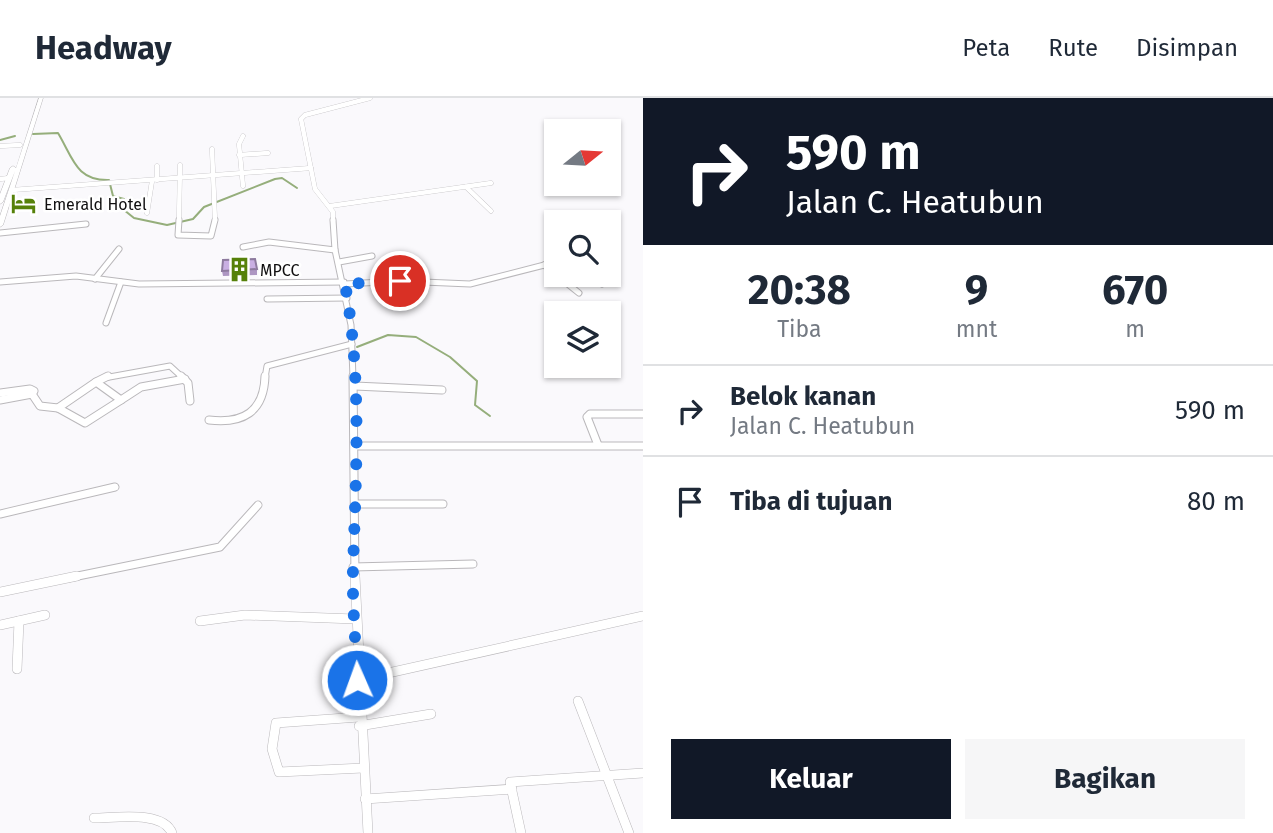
<!DOCTYPE html>
<html lang="id">
<head>
<meta charset="utf-8">
<style>
	:root { --surface:#fff; --page:#f6f6f7; --text:#1f2937; --muted:#747a83; --line:#e0e1e3; --accent:#111827 }
	body { margin:0; font-family:"Fira Sans",sans-serif; background:var(--page); color:var(--text); height:100vh; display:flex; flex-direction:column; font-size:26px; white-space:nowrap }
	* { box-sizing:border-box; margin:0 }
	p { font-size:23px; color:var(--muted) }
	.icon { flex:none; width:38px; height:38px; fill:none; stroke:currentColor; stroke-width:2; stroke-linecap:round; stroke-linejoin:round }
	.map { position:relative; flex:1; overflow:hidden }
	.panel { display:flex; flex-direction:column; background:var(--surface); width:630px }
	.panel>* { flex:none }
	.hud { background:#111827; color:#fff; overflow:hidden }
	.needle { width:46px; rotate:72deg }
	.fabs { position:absolute; left:544px; top:21px; display:grid; gap:14px }
	.fabs a { display:grid; place-items:center; width:77px; height:77px; border-radius:0px; background:var(--surface); box-shadow:0 2px 5px #0004; font-size:35px }
	.pin { position:absolute; display:grid; place-items:center; width:60px; height:60px; color:#fff; margin:-30px; border:4px solid #fff; border-radius:50%; box-shadow:0 2px 7px #0007 }
	.me { position:absolute; width:77px; margin:-38px; rotate:358deg; stroke-linejoin:round; filter:drop-shadow(0 0 5px #0008) }
	.turn { display:flex; align-items:center; gap:24px; height:147px; padding:0 28px; font-size:32px }
	.turn .icon { width:91px; height:91px; stroke-width:2.5 }
	.turn b { display:block; font-size:49px; line-height:60px }
	.eta { display:flex; justify-content:space-evenly; align-items:center; height:119px; text-align:center }
	.eta b { font-size:42px; font-weight:700; line-height:49px }
	.button { display:flex; gap:14px; margin-top:auto; padding:14px 28px }
	.button a { flex:1; height:80px; border-radius:0px; background:var(--accent); color:#fff; font-size:28px; font-weight:700; line-height:80px; text-align:center }
	.button a+a { background:var(--page); color:var(--text) }
	ul { padding:0; list-style:none }
	li { display:flex; align-items:center; gap:21px; height:91px; padding:0 28px; border-top:2px solid var(--line) }
	li div { flex:1 }
	li b { display:block; font-size:26px }
	li em { font-style:normal }
	header { display:flex; align-items:center; gap:42px; box-sizing:border-box; height:98px; padding:0 35px; background:var(--surface); border-bottom:2px solid var(--line) }
	header strong { font-size:33px }
	nav { display:flex; gap:38px; margin-inline-start:auto; font-size:24px }
	main { display:flex; flex:1; min-height:0 }
	.map>svg:first-child { display:block }
</style>
</head>
<body>
<header>
<strong>Headway</strong>
<nav><a>Peta</a><a>Rute</a><a>Disimpan</a></nav>
</header>
<main>
<div class="map">
<svg width="643" height="735" viewBox="0 0 643 735">
	<rect width="100%" height="100%" fill="#faf9fc"/>
	<g fill="none" stroke-linecap="round" stroke-linejoin="round">
		<!-- stream -->
		<g stroke="#95ae7b" stroke-width="2">
			<path d="M33 36 58 35C73 60 76 83 109 82L113 98 124 101V112L134 120 167 127 193 121 204 109 275 81 282 80 297 90"/>
			<polyline points="0,42 15,38"/>
			<polyline points="357,249 388,237 416,239 450,259 477,283 475,307 490,318"/>
		</g>
		<defs>
			<g id="minor-far3">
				<polyline points="243,38 239,46 243,88"/>
				<polyline points="0,48 20,47"/>
				<polyline points="212,51 215,123"/>
				<polyline points="239,57 268,55"/>
				<polyline points="157,68 157,82"/>
				<polyline points="0,81 9,80"/>
				<polyline points="466,89 491,113"/>
				<polyline points="12,92 311,70"/>
				<polyline points="330,108 491,85"/>
				<polyline points="147,115 152,83"/>
				<polyline points="179,123 180,67"/>
				<polyline points="333,123 333,114 315,91 301,21 305,17 370,0"/>
			</g>
			<g id="minor-far2">
				<polyline points="179,122 178,137 211,138 215,122"/>
				<polyline points="333,122 335,152 351,227 353,280"/>
				<polyline points="0,135 86,126"/>
				<polyline points="243,149 269,144 335,152"/>
				<polyline points="339,164 372,158"/>
				<polyline points="544,167 579,195"/>
				<polyline points="591,177 602,186"/>
				<polyline points="95,181 119,151"/>
				<polyline points="0,184 76,178 139,186 344,184"/>
				<polyline points="345,186 400,183 470,186 556,164"/>
				<polyline points="267,201 347,200"/>
				<polyline points="106,225 121,184"/>
				<polyline points="104,280 170,268 183,280"/>
				<polyline points="265,280 267,268 352,246"/>
			</g>
			<g id="minor-far1">
				<polyline points="181,278 188,285 190,303"/>
				<polyline points="353,278 355,480"/>
				<polyline points="96,284 108,278"/>
				<polygon points="96,284 121,302 85,325 58,310"/>
				<polyline points="355,288 442,292"/>
				<polyline points="0,295 30,291 34,293 32,296"/>
				<polyline points="0,302 32,296 40,308 58,310"/>
				<polyline points="121,302 141,289 185,281"/>
				<path d="M209 322C243 326 264 314 265 278"/>
				<polyline points="598,347 587,319 590,316 643,316"/>
				<polyline points="356,348 643,348"/>
				<polyline points="356,406 443,406"/>
				<polyline points="0,416 115,389"/>
				<polyline points="353,469 473,466"/>
				<polyline points="68,480 220,449 258,407"/>
			</g>
			<g id="minor">
				<polyline points="355,478 368,735"/>
				<polyline points="0,494 77,478"/>
				<polyline points="200,523 245,517 355,521"/>
				<polyline points="0,527 45,517"/>
				<polyline points="17,571 19,523"/>
				<polyline points="357,582 643,518"/>
				<polyline points="578,603 629,735"/>
				<polyline points="359,619 276,625 272,651 279,674 363,670"/>
				<polyline points="359,628 431,616"/>
				<polyline points="365,701 512,691"/>
				<path d="M94 720C115 720 163 712 172 735"/>
				<polyline points="521,735 510,684 643,675"/>
			</g>
			<polygon id="major" points="39,0 43,0 3,127 0,129 0,118 15,73 3,104 0,106 0,96 10,70 13,68 16,70"/>
		</defs>
		<!-- minor-far3 casing -->
		<use href="#minor-far3" stroke="#bab8bb" stroke-width="5"/>
		<!-- minor-far2 casing -->
		<use href="#minor-far2" stroke="#bab8bb" stroke-width="7"/>
		<!-- minor-far1 casing -->
		<use href="#minor-far1" stroke="#bab8bb" stroke-width="9"/>
		<!-- minor casing -->
		<use href="#minor" stroke="#bab8bb" stroke-width="10"/>
		<!-- major casing -->
		<use href="#major" stroke="#bab8bb" stroke-width="1"/>
		<!-- minor-far3 -->
		<use href="#minor-far3" stroke="#fff" stroke-width="4.5"/>
		<!-- minor-far2 -->
		<use href="#minor-far2" stroke="#fff" stroke-width="5"/>
		<!-- minor-far1 -->
		<use href="#minor-far1" stroke="#fff" stroke-width="7"/>
		<!-- minor -->
		<use href="#minor" stroke="#fff" stroke-width="9"/>
		<!-- major -->
		<use href="#major" fill="#fff" fill-rule="evenodd"/>
	</g>
	<!-- wall -->
	<polygon fill="#ad96c2" points="257,171 257,177 223,178 222,173"/>
	<!-- building -->
	<polygon fill="#c9afe2" stroke="#8d7a9e" stroke-width="2" points="255,161 257,171 222,173 223,162"/>
	<g fill="none" stroke-linecap="round" stroke-linejoin="round">
		<!-- route -->
		<path stroke="#1a73e8" stroke-width="12" stroke-dasharray="0 21.6" d="M357 582C356 545 352 507 353 470 356 376 362 279 345 186L400 183"/>
	</g>
	<!-- icons -->
	<defs>
		<symbol id="hotel-bare" viewBox="-9 -9 18 18"><path d="M-6-4.5h1.5V1H6V5H4.5V3h-9V5H-6ZM-4 0a1.8 1.8 0 1 1 3.6 0ZM.5 0V-2.5h3Q6-2.5 6 0Z" fill="#56810a" stroke="#fff" stroke-width="2.5" paint-order="stroke"/></symbol>
		<symbol id="building-bare" viewBox="-9 -9 18 18"><path d="M-4-6H4V6H1V3H-1V6H-4ZM-2.5-4.3h1.7v1.8h-1.7ZM.8-4.3h1.7v1.8H.8ZM-2.5-1h1.7V.8h-1.7ZM.8-1h1.7V.8H.8Z" fill="#56810a" stroke="#fff" stroke-width="2.5" paint-order="stroke"/></symbol>
	</defs>
	<g fill-rule="evenodd">
		<use href="#hotel-bare" x="6" y="88" width="35" height="35"/>
		<use href="#building-bare" x="222" y="154" width="35" height="35"/>
	</g>
	<g text-anchor="middle" dominant-baseline="central" stroke-width="5" stroke-linejoin="round" paint-order="stroke">
		<!-- far-poi labels -->
		<g font-size="16" fill="#100f10" stroke="#fff" text-anchor="start">
			<text x="44" y="106">Emerald Hotel</text>
			<text x="260" y="172">MPCC</text>
		</g>
	</g>
</svg>
<div class="fabs">
<a><svg class="needle" viewBox="-14 -14 28 28"><path d="M0-13l5 13h-10z" fill="#e53935"/><path d="M0 13l5-13h-10z" fill="#747a83"/></svg></a>
<a><svg class="icon" aria-label="search" viewBox="0 0 24 24"><circle cx="10" cy="10" r="6"/><path d="M15 15l6 6"/></svg></a>
<a><svg class="icon" aria-label="layers" viewBox="0 0 24 24"><path d="M12 4l9 5-9 5-9-5zM3 14l9 5 9-5"/></svg></a>
</div>
<div class="pin" style="left:400px;top:183px;background:#d93025"><svg class="icon" aria-label="arrive" viewBox="0 0 24 24"><path d="M6 21V4h12l-3 4 3 4H6"/></svg></div>
<svg class="me" style="left:357px;top:582px" viewBox="-20 -20 40 40"><circle r="17" fill="#1a73e8" stroke="#fff" stroke-width="3"/><path d="M0-11L8 9 0 5-8 9z" fill="#fff"/></svg>
</div>
<section class="panel">
<div class="hud">
<div class="turn"><svg class="icon" aria-label="right" viewBox="0 0 24 24"><path d="M7 20v-9h11M14 6l5 5-5 5"/></svg><div><b>590 m</b>Jalan C. Heatubun</div></div>
</div>
<div class="eta">
<div><b>20:38</b><p>Tiba</p></div>
<div><b>9</b><p>mnt</p></div>
<div><b>670</b><p>m</p></div>
</div>
<ul>
<li><svg class="icon" aria-label="right" viewBox="0 0 24 24"><path d="M7 20v-9h11M14 6l5 5-5 5"/></svg><div><b>Belok kanan</b><p>Jalan C. Heatubun</p></div><em>590 m</em></li>
<li><svg class="icon" aria-label="arrive" viewBox="0 0 24 24"><path d="M6 21V4h12l-3 4 3 4H6"/></svg><div><b>Tiba di tujuan</b></div><em>80 m</em></li>
</ul>
<div class="button"><a>Keluar</a><a>Bagikan</a></div>
</section>
</main>
</body>
</html>
